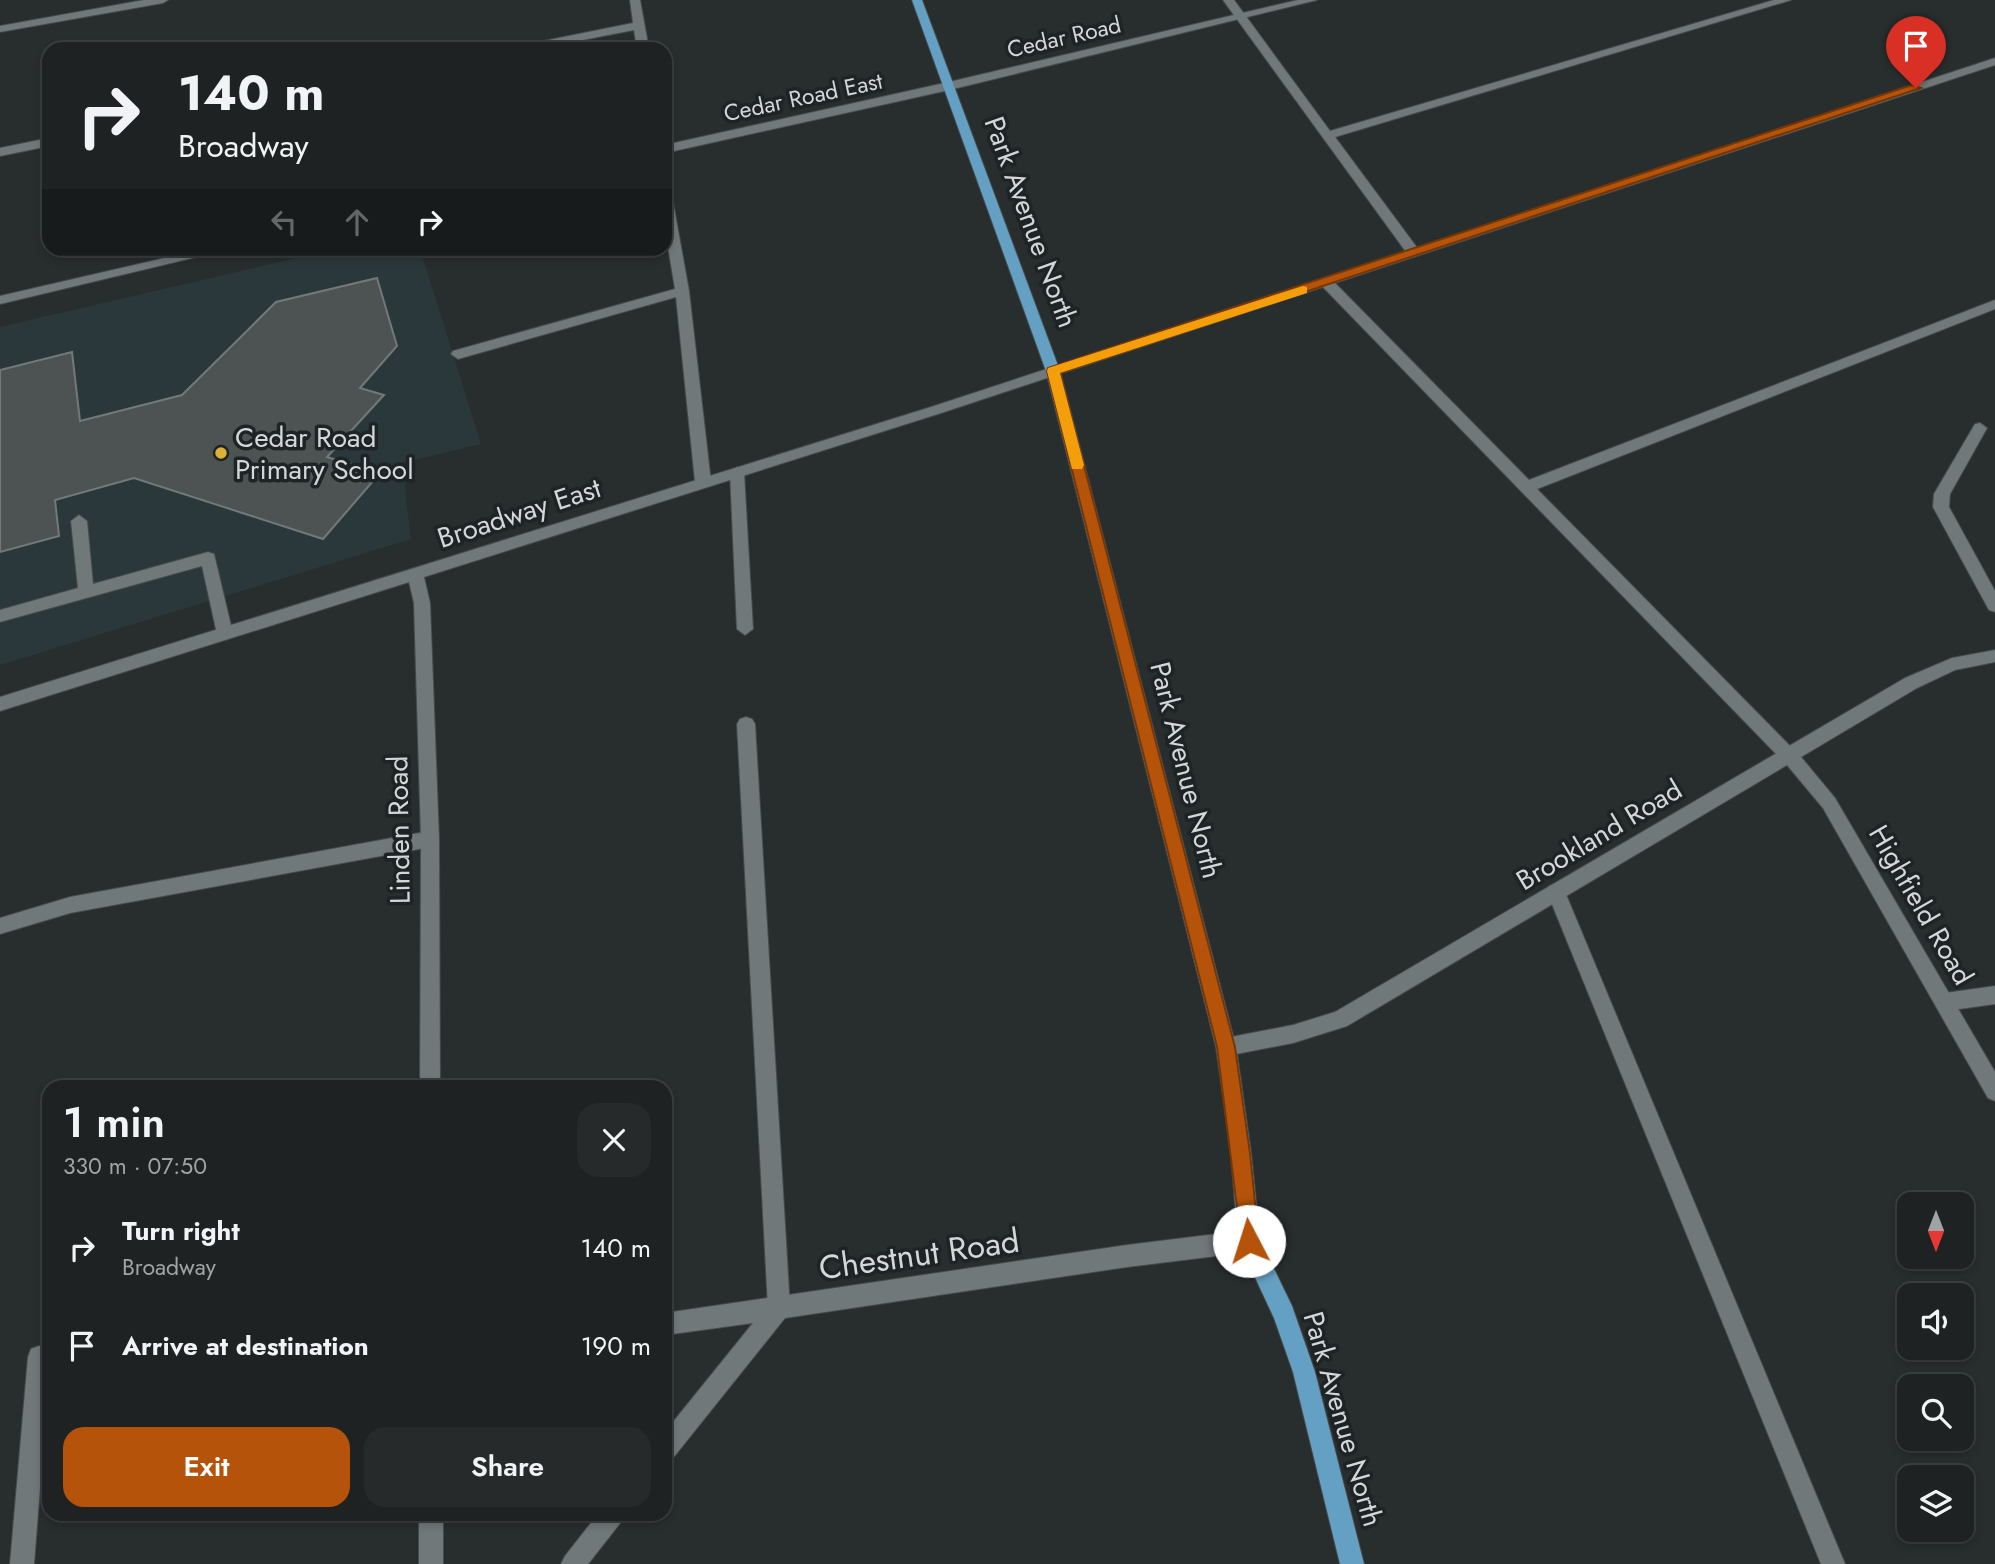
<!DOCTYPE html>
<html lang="en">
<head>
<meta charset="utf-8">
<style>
	:root { --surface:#1e2222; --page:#262a2a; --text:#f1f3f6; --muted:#a1a4a5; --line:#3c3f40; --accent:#b45309 }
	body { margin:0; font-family:Jost,sans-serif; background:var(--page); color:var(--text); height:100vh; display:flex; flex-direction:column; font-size:26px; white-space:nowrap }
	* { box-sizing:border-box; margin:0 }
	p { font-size:23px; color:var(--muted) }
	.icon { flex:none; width:38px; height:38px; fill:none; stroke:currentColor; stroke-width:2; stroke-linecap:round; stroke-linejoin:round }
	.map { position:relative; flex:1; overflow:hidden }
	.side { position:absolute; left:42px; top:1080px; width:630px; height:441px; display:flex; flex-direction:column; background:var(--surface); border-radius:21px; box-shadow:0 4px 10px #0003,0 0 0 2px var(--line) }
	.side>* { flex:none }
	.guide { position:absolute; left:42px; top:42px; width:630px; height:214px; border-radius:21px; box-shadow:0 4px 10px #0003,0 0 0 2px var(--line); background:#1e2222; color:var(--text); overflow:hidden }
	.needle { width:46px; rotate:180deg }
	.tools { position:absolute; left:1897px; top:1192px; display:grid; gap:14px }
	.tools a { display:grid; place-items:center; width:77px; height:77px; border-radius:14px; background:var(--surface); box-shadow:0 4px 10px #0003,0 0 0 2px var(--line); font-size:35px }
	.pin { position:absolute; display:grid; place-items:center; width:60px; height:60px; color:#fff; margin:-72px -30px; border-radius:50% 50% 50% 0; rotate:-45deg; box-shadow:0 0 7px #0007 }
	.pin .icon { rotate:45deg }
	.me { position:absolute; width:77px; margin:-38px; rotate:355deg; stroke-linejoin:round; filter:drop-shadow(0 0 5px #0008) }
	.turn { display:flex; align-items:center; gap:24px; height:147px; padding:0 21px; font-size:32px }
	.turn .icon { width:91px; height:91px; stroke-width:2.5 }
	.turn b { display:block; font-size:49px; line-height:60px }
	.lanes { display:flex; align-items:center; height:66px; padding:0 21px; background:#0003; justify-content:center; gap:35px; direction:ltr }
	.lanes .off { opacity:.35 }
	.round { display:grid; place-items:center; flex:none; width:74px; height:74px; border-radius:21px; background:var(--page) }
	.head { display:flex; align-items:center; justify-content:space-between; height:119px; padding:0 21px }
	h1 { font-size:42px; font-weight:600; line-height:52px }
	.action { display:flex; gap:14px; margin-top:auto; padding:14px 21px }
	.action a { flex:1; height:80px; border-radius:21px; background:var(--accent); color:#fff; font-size:28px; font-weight:600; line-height:80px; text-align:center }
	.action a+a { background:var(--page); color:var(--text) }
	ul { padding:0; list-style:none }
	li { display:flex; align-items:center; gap:21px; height:98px; padding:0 21px }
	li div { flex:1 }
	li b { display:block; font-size:26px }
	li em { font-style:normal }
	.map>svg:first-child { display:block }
</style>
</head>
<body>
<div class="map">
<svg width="1995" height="1564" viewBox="0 0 1995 1564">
	<rect width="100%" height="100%" fill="#282d2e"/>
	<!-- built -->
	<polygon fill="#2b383b" points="335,249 420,249 481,444 402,463 411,539 0,665 0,327"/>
	<!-- building -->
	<polygon fill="#4d5353" stroke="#727978" stroke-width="2" points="377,278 397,346 360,388 384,395 327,457 380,473 323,539 134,478 55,500 59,536 0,552 0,370 72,352 80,421 182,395 276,302"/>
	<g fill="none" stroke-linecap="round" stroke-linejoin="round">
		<defs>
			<g id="lane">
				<polygon points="630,0 640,0 649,49 637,49 634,30 536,49 513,49 519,46 633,23"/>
				<polygon points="1223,0 1234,0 1330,131 1774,0 1791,0 1335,137 1421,253 1414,257 1409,256"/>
				<polygon points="49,138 49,146 0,156 0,148"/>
				<polygon points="665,187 671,191 689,291 711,482 703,487 695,482 676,297 458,359 451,354 453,351 675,289 665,229"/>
				<polygon points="1326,278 1331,279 1529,480 1995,300 1995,309 1537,489 1794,750 1797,755 1794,760 1782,760 1321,285 1321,279"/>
				<polygon points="737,467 744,472 753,629 745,635 737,629 730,472"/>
				<polygon points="79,515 87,521 93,584 208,552 214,554 233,634 231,638 219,638 217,634 202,566 0,622 0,610 78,588 71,521"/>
				<polygon points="746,717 752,719 755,724 790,1308 787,1316 779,1319 771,1316 768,1308 737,724 740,719"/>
				<polygon points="430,831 436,834 439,839 436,844 430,847 70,913 0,934 0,918 70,897"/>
				<polygon points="1556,884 1563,886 1565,892 1845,1564 1821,1564 1547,892 1549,886"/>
				<polygon points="1995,986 1995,1004 1945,1011 1938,1008 1935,1002 1938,996 1945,993"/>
				<polygon points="39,1346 47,1349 49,1372 34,1564 10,1564 28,1357 31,1349"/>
			</g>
			<g id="street">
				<polygon points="144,0 168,0 163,3 0,32 0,26"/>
				<polygon points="1298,0 1317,0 949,90 665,153 665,145 949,82"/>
				<polygon points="1995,58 1995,65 941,413 424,577 430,603 439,839 440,1087 420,1087 421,839 414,603 409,582 0,711 0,697 931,407"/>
				<polygon points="208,248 234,248 0,304 0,296"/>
				<polygon points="1980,423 1987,428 1950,494 1949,507 1995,591 1995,612 1989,610 1933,507 1934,494 1975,424"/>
				<polygon points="1995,650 1995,662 1955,670 1917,688 1801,757 1835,798 1995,1072 1995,1101 1988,1098 1823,808 1787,765 1347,1026 1293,1043 1226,1056 1219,1054 1216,1047 1219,1040 1226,1038 1293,1025 1335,1012 1905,678 1952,658"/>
				<polygon points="1249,1230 1257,1233 1260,1241 1257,1249 1249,1252 1127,1267 785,1318 673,1458 665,1462 665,1432 753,1323 665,1335 665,1313 1127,1245"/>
				<rect x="419" y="1514" width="24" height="50"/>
				<polygon points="598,1514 625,1514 621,1522 588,1564 561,1564 565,1556"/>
			</g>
			<polygon id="primary" points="912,0 922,0 1060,371 1236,1047 1251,1153 1260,1240 1292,1306 1315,1372 1364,1564 1340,1564 1293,1372 1274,1318 1238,1241 1231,1153 1216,1047 1046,371"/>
		</defs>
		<!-- lane casing -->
		<use href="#lane" stroke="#474b4d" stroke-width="2"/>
		<!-- street casing -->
		<use href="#street" stroke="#474b4d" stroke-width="2"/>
		<!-- primary casing -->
		<use href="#primary" stroke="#474b4d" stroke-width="2"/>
		<!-- lane -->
		<use href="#lane" fill="#717879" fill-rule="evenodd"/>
		<!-- street -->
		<use href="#street" fill="#717879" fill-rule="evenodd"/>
		<!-- primary -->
		<use href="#primary" fill="#64a0c3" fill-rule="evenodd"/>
	</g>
	<!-- route -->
	<polygon fill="#b45309" stroke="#753606" stroke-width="2" points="1912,85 1921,88 1060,373 1235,1047 1250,1153 1259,1241 1256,1248 1249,1251 1242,1248 1217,1047 1047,371 1048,368"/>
	<!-- slow -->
	<polygon fill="#f59e0b" points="1303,286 1307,287 1307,293 1060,373 1084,465 1082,469 1072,469 1047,371 1048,368"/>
	<!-- markers -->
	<circle fill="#dbb233" stroke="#1e2325" stroke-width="2.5" cx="221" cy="453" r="7"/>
	<g text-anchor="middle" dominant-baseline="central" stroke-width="7" stroke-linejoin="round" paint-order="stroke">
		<!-- far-street labels -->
		<g font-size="23" fill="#d4d7d8" stroke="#1e2325">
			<text transform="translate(1064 37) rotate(-13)">Cedar Road</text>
			<text transform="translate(803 97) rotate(-12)">Cedar Road East</text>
		</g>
		<!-- street labels -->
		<g font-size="28" fill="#d4d7d8" stroke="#1e2325">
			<text transform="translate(1031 222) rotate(70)">Park Avenue North</text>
			<text transform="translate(519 513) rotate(-18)">Broadway East</text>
			<text transform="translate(1186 770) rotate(76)">Park Avenue North</text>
			<text transform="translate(399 830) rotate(-91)">Linden Road</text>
			<text transform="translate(1599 835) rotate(-31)">Brookland Road</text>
			<text transform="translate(1921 905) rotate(60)">Highfield Road</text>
			<text transform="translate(1343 1419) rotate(74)">Park Avenue North</text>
		</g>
		<!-- poi labels -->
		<g font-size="28" fill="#d4d7d8" stroke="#1e2325" text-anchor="start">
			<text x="235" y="437">Cedar Road<tspan x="235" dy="32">Primary School</tspan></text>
		</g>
		<!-- near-street labels -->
		<g font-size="33" fill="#d4d7d8" stroke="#1e2325">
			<text transform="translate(919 1254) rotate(-8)">Chestnut Road</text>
		</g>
	</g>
</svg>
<div class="tools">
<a><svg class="needle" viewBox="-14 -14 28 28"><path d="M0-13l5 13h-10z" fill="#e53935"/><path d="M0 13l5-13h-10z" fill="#a1a4a5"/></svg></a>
<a><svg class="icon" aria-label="sound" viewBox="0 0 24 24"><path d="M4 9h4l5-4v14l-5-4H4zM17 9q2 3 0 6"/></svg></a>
<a><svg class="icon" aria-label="search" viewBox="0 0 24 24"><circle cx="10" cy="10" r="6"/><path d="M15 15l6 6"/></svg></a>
<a><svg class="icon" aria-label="layers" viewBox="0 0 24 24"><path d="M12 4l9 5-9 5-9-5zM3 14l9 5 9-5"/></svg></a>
</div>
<div class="pin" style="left:1916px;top:88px;background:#d93025"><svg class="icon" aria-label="arrive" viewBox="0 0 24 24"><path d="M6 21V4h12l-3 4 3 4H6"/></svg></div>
<svg class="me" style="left:1249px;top:1241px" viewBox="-20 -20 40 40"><circle r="19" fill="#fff"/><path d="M0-13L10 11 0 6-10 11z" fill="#b45309"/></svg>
<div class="guide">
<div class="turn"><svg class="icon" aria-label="right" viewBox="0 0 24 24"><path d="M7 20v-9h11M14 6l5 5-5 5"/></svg><div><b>140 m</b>Broadway</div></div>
<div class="lanes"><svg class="icon off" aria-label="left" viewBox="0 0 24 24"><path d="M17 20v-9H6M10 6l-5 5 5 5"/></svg><svg class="icon off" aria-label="ahead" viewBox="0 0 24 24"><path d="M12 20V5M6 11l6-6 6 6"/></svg><svg class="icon" aria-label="right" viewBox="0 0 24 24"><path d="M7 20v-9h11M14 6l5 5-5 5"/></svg></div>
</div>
<section class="side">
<div class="head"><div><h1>1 min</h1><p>330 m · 07:50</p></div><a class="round"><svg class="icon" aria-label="close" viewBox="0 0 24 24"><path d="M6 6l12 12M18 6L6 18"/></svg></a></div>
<ul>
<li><svg class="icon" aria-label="right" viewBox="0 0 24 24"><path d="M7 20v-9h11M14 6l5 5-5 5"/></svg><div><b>Turn right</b><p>Broadway</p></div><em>140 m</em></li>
<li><svg class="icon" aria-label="arrive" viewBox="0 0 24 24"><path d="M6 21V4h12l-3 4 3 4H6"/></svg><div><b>Arrive at destination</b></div><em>190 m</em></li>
</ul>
<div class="action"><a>Exit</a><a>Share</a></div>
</section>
</div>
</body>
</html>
